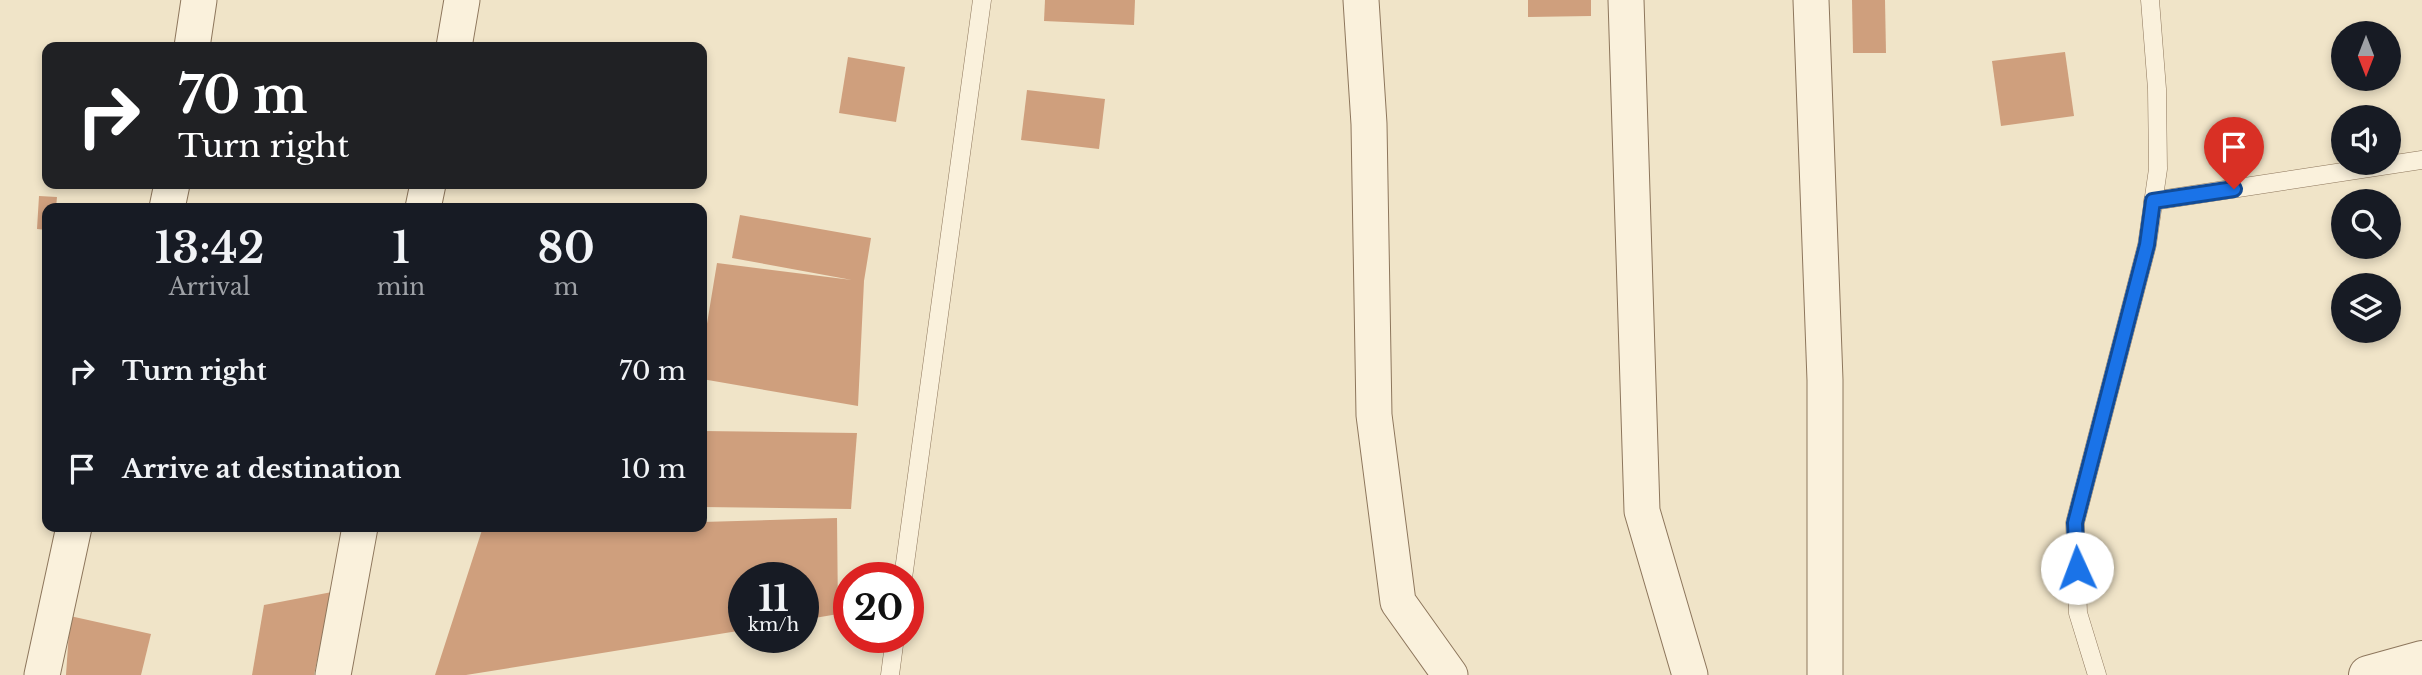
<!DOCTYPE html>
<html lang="en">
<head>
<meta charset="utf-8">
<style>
	:root { --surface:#171b24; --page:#242831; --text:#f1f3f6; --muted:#9ea1a6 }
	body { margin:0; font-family:"Libre Baskerville",serif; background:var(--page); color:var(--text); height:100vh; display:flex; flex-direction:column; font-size:26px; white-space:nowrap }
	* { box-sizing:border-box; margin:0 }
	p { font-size:23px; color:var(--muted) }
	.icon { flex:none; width:38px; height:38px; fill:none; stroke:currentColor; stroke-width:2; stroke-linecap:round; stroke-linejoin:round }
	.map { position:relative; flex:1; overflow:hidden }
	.side { position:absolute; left:42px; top:203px; width:665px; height:329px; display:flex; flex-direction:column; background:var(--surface); border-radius:14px; box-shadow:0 4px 10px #0003 }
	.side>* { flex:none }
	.hud { position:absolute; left:42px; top:42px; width:665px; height:147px; border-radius:14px; box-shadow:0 4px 10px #0003; background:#202124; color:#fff; overflow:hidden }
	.needle { width:46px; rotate:180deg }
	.buttons { position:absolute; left:2331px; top:21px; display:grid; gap:14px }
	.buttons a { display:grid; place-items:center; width:70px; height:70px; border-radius:50%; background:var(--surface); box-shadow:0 4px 10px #0003; font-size:35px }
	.speed { position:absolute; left:728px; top:562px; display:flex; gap:14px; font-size:35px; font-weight:700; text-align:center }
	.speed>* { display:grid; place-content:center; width:91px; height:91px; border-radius:50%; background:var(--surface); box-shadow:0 4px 10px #0003; line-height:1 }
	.speed small { font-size:18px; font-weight:400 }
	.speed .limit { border:10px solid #d22; background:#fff; color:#111 }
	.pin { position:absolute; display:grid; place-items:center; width:60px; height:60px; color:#fff; margin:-72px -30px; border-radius:50% 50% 50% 0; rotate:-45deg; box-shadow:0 0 7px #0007 }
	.pin .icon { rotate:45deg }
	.me { position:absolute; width:77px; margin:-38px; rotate:358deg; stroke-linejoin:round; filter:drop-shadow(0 0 5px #0008) }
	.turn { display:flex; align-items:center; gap:24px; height:147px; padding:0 21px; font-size:32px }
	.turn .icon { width:91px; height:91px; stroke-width:2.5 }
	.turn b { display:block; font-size:49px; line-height:60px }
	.eta { display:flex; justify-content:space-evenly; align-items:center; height:119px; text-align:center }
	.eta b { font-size:42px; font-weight:600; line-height:49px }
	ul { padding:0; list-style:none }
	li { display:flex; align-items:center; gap:21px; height:98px; padding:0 21px }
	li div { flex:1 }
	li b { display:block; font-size:26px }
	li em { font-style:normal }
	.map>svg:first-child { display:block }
</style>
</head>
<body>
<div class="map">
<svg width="2422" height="675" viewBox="0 0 2422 675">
	<rect width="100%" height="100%" fill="#f0e4c8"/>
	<!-- building -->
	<g fill="#cf9f7d">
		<polygon points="1045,0 1135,0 1134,25 1044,21"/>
		<polygon points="1528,0 1591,0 1591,16 1528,17"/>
		<polygon points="1852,0 1885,0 1886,53 1853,53"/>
		<polygon points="2065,52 2074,116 2001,126 1992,61"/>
		<polygon points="848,57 905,67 896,122 839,113"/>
		<polygon points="1027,90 1105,99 1099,149 1021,140"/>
		<polygon points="39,196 57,197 56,208 47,208 47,230 37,229"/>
		<polygon points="740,215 871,238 864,281 858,406 702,379 702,354 717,263 852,280 732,258"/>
		<polygon points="702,431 857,433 851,509 702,507"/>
		<polygon points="837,518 838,614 803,620 803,578 744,578 744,630 466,675 435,675 482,530 702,527 702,522"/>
		<polygon points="332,592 314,675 252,675 264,605"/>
		<polygon points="70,616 151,634 141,675 66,675"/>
	</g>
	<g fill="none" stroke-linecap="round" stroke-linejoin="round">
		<defs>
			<g id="service">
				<polyline points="2153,201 2422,160"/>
				<polyline points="903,578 982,0"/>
				<polyline points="890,675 895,637"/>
				<polyline points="2097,675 2078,613 2075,523 2147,245 2158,169 2157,89 2150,0"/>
			</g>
			<g id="minor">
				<polyline points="1361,0 1369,124 1374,415 1398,602 1450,675"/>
				<polyline points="1626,0 1642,511 1690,675"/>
				<polyline points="1811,0 1825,380 1825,675"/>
				<polyline points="192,47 199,0"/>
				<polyline points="454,47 462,0"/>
				<polyline points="167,208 172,184"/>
				<polyline points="423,208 428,184"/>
				<polyline points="42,675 74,527"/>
				<polyline points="333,675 360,527"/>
			</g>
			<polyline id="tertiary" points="2368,675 2422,660"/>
		</defs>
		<!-- service casing -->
		<use href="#service" stroke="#8d765c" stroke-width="19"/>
		<!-- minor casing -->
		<use href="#minor" stroke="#8d765c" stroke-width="37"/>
		<!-- tertiary casing -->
		<use href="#tertiary" stroke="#8d765c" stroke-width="40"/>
		<!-- service -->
		<use href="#service" stroke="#faf1dc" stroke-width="18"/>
		<!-- minor -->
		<use href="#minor" stroke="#faf1dc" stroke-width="35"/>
		<!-- tertiary -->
		<use href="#tertiary" stroke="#faf1dc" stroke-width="38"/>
	</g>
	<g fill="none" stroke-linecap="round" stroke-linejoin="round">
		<defs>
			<polyline id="route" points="2077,568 2075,523 2147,245 2153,201 2234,189"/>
		</defs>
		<!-- route casing -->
		<use href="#route" stroke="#114b97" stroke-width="18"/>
		<!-- route -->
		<use href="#route" stroke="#1a73e8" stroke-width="12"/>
	</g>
</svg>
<div class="buttons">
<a><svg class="needle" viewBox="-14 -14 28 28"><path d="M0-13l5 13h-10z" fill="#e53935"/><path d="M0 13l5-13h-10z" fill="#9ea1a6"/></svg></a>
<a><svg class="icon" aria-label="sound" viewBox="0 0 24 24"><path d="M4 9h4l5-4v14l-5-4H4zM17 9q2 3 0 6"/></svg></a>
<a><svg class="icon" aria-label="search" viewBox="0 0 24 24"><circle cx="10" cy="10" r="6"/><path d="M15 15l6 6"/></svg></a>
<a><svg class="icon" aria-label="layers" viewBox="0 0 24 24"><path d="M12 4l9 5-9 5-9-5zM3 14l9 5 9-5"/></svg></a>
</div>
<div class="speed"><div>11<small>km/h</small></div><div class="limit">20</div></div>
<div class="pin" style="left:2234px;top:189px;background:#d93025"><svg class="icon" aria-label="arrive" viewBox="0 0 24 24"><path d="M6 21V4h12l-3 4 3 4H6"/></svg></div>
<svg class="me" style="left:2077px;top:568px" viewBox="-20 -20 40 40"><circle r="19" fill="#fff"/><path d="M0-13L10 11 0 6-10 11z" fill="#1a73e8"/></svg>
<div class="hud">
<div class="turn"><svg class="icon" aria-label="right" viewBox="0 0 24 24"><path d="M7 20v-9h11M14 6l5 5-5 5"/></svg><div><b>70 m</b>Turn right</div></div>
</div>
<section class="side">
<div class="eta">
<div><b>13:42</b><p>Arrival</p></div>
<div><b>1</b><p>min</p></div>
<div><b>80</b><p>m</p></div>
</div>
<ul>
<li><svg class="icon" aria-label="right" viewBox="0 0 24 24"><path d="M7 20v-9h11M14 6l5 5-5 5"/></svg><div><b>Turn right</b></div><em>70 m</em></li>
<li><svg class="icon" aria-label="arrive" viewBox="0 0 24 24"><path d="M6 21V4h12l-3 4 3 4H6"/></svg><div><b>Arrive at destination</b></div><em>10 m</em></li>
</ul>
</section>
</div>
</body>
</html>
